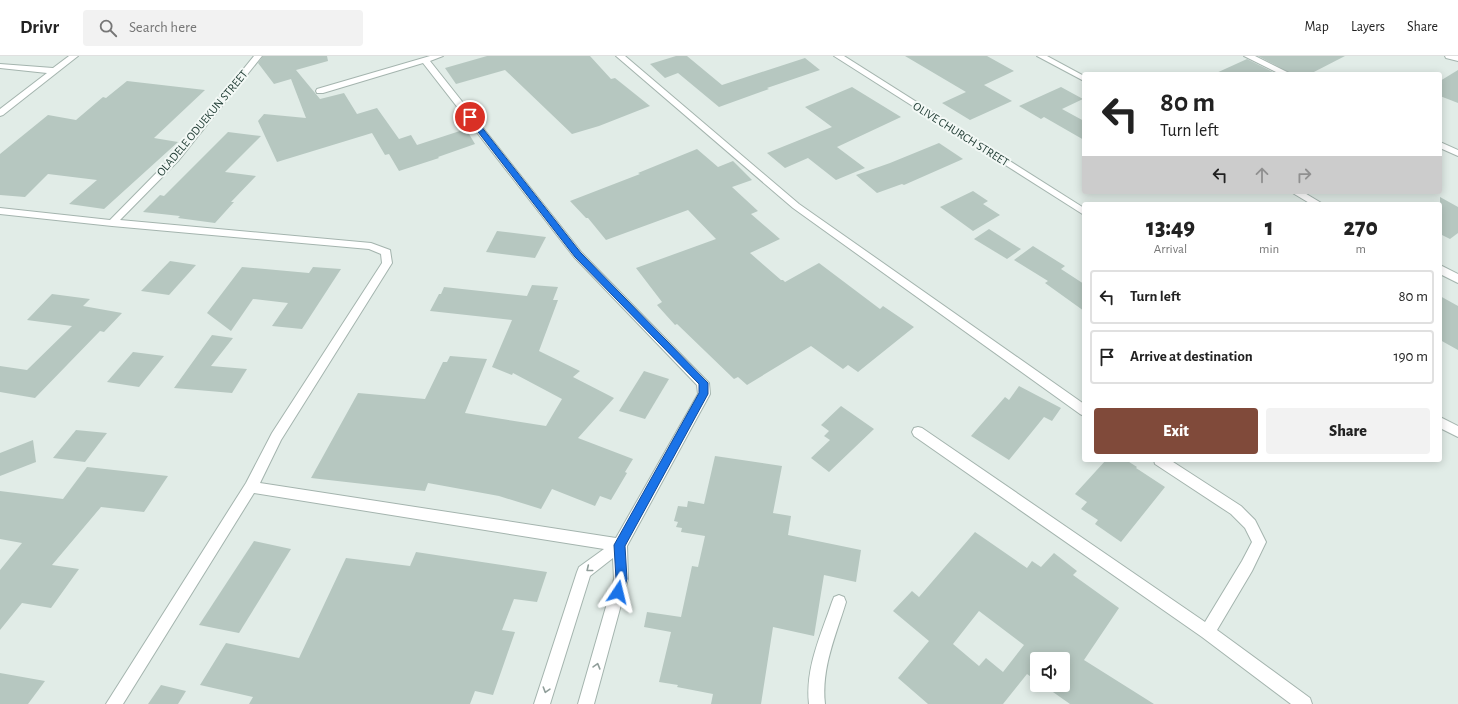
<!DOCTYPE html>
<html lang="en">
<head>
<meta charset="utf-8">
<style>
	:root { --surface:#fff; --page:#f2f2f2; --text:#222; --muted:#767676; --line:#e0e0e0; --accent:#804a3a }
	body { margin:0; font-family:"Alegreya Sans",sans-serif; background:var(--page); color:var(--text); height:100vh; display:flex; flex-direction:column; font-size:15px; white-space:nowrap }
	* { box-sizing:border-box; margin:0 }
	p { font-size:13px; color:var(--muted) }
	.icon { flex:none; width:22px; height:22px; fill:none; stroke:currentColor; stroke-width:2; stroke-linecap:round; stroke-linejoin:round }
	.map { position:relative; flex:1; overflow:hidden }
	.drawer { position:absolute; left:1082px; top:146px; width:360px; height:260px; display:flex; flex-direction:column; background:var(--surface); border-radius:4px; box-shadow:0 2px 10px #0003 }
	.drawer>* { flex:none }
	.guide { position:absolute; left:1082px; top:16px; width:360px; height:122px; border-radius:4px; box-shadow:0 2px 10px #0003; background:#fff; color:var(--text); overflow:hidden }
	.fabs { position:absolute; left:1030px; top:596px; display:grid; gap:8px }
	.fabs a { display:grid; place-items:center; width:40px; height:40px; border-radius:4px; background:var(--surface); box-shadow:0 2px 10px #0003; font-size:20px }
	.pin { position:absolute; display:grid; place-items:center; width:34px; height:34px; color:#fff; margin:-17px; border:2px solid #fff; border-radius:50%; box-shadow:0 1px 4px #0007 }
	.me { position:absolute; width:44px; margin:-22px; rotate:10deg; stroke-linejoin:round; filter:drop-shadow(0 0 3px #0008) }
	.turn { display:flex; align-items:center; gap:14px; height:84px; padding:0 12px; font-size:18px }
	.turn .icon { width:52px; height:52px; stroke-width:2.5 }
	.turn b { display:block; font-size:28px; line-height:34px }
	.lanes { display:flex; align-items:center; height:38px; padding:0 12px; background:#0003; justify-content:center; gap:20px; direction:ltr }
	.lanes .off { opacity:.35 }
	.eta { display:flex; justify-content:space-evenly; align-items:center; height:68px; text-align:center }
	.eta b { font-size:24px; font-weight:800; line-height:28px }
	.cta { display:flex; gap:8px; margin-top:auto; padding:8px 12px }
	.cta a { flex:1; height:46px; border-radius:4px; background:var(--accent); color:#fff; font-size:16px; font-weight:800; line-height:46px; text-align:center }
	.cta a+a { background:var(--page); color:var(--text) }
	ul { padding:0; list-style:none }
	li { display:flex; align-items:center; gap:12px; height:54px; margin:0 8px 6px; padding:0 4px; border:2px solid var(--line); border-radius:4px }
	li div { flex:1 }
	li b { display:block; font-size:15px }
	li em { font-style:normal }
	header { display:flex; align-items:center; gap:24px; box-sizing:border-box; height:56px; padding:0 20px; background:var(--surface); border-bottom:1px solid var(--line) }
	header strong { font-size:19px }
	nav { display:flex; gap:22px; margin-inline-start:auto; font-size:14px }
	.search { width:280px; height:36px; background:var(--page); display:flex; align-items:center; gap:10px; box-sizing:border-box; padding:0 14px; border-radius:4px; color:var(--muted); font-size:15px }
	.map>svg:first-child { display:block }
</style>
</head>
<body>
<header>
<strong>Drivr</strong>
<div class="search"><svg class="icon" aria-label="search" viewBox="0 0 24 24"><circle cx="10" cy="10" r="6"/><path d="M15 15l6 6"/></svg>Search here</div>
<nav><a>Map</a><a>Layers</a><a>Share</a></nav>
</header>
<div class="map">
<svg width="1458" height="648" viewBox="0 0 1458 648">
	<rect width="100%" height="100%" fill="#e1ece7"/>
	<!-- building -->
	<g fill="#b6c7c0" fill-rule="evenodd">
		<polygon points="263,0 327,0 328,5 296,14 320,43 344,37 357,58 377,52 399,83 411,79 417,89 466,73 475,88 438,101 439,102 399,115 389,98 385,99 372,77 277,106 258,65 264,58 306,62 291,23 274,28 258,7"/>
		<polygon points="487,0 590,0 611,23 615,22 650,50 599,70 572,78 505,14 456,28 445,12"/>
		<polygon points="676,0 687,0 722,29 805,2 820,14 767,32 769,33 719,51 678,17 665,22 650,8"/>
		<polygon points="905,0 987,0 1014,15 984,29 1012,45 970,64 942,47 966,36"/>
		<polygon points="1258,0 1345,0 1310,18 1292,18"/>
		<polygon points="1247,3 1277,18 1214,18"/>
		<polygon points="1458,14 1458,47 1440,40 1440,25"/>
		<polygon points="127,25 205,34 154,82 178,86 104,153 69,148 97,124 48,118 25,141 0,139 0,98 48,59 76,64 103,41 106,42"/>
		<polygon points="852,31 901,61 837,91 865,112 836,124 808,102 785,112 767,97 832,71 805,51"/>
		<polygon points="1061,31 1083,43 1062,53 1084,65 1084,84 1044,61 1041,63 1019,50"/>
		<polygon points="228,76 261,80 225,116 256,120 231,146 234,146 215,167 178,162 180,160 143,156 160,139 164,140"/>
		<polygon points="939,87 963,103 904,129 902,128 877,137 856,119 890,107"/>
		<polygon points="697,93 718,111 733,105 752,124 732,131 758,155 751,158 780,183 750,197 781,224 783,224 785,226 819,207 880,253 883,250 914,271 858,316 848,309 843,313 811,290 747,329 738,321 734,323 677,268 675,269 657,249 662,246 636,212 716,183 688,154 606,184 588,162 586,162 570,145 640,118 638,117"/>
		<polygon points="973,135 988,145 983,148 1000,159 973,175 940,151"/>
		<polygon points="1440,141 1458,151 1458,177 1450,183 1440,178"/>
		<polygon points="989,173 1021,193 1007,203 974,183"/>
		<polygon points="497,175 546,181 535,202 486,196"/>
		<polygon points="1033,190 1065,210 1061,213 1084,228 1084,255 1045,227 1048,225 1014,204"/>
		<polygon points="170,205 196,209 169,239 141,235"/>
		<polygon points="242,211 309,217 313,211 341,213 302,273 272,270 288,247 253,243 231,275 207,257"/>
		<polygon points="532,229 558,231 553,244 558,244 539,295 580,315 573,321 614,342 578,382 633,403 625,416 627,417 611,444 600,440 595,450 552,433 541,453 499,440 428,427 425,435 311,422 358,337 425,343 443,306 447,306 450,300 487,303 465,357 546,370 562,343 513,317 512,319 492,311 512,264 430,255 439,238 441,238 444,231 527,240"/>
		<polygon points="52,238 90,243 83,250 122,257 104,276 100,275 35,342 0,336 0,310 27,314 72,270 27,264"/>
		<polygon points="1440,240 1458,250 1458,294 1440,284"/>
		<polygon points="212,279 233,282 211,310 247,313 232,337 174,332"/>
		<polygon points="133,296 164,300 139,331 107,326"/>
		<polygon points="644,315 669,323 645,363 619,355"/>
		<polygon points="1019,330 1061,352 1052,365 1044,361 1009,404 971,380 1005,341 1009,344"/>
		<polygon points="841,350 874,373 829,416 811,402 830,384 824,380 829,375 821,369"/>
		<polygon points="76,374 107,377 85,406 53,402"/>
		<polygon points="33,384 36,406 0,420 0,397"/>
		<polygon points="715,400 782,410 773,457 791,460 788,479 861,494 856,526 824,519 814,580 773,571 761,648 711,648 713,638 677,631 678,629 659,626 671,576 644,571 647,556 681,561 692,510 698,511 705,480 681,476 682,472 676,471 678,466 674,465 678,450 687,451 688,445 704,448"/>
		<polygon points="1106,404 1126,404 1137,411 1136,412 1165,431 1121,486 1095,468 1098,464 1081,453 1087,446 1075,438"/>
		<polygon points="87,411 168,420 144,456 101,451 52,509 79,513 51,552 22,547 0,574 0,514 22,487 0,483 0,435 63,443"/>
		<path d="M975 476 1027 512 1032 505 1041 511 1054 497 1077 515 1073 519 1119 552 1084 604 1154 648H1070L1043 629H1063V603H1037V625L1027 618 1003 648H928L898 622 929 585 893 555 912 535 919 541ZM979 555 1024 589 1003 616 986 602 979 610 953 588Z"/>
		<polygon points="254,485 291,493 239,577 199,569"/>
		<polygon points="416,496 547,516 537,546 514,543 502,574 515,576 493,639 475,635 470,648 249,648 253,641 200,629 226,587 299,602 346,502 410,510"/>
		<polygon points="0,617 45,625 28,648 0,648"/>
		<polygon points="161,629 186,635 178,648 148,648"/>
	</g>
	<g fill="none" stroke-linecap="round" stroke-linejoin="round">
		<defs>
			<g id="minor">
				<polygon points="69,0 78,0 3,59 0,60 0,53 47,17 0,12 0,8 53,12"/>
				<polygon points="254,0 262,0 179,104 120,164 371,187 390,194 392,207 281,384 260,427 616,482 698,338 697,329 574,201 423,7 323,37 317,37 316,35 317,33 430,0 443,0 430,5 582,197 709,327 710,338 627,490 628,523 594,648 578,648 614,523 613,502 590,520 550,648 534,648 577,516 579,511 604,493 254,437 123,648 106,648 246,427 272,377 382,207 381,198 369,193 112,170 0,158 0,152 110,164 173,100"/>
				<polygon points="616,0 625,0 799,148 1084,348 1084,360 1080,358 793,152"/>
				<polygon points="834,0 844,0 1084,152 1084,159"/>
				<polygon points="1037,0 1047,0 1084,20 1084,25"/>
				<polygon points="1244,0 1255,0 1291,18 1280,18"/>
				<polygon points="1445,0 1458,0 1458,5 1446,2"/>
				<polygon points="1440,86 1458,94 1458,100 1440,92"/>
				<polygon points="1291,136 1303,136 1323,148 1311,148"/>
				<polygon points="1440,209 1458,218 1458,227 1440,218"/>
				<polygon points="1440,361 1458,370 1458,381 1440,372"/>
				<polygon points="918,371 922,372 1205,566 1242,505 1252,486 1245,472 1231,458 1155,408 1154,404 1170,404 1241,450 1255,464 1266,486 1252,515 1217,574 1310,642 1312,648 1291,648 1202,581 914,380 912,376 914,372"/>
				<path d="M839 539 844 541 846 546C836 579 821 612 825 648H809C805 612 821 579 832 546L834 541Z"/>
			</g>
		</defs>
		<!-- minor casing -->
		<use href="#minor" stroke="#a4b4ae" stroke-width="2"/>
		<!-- minor -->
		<use href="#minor" fill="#fff" fill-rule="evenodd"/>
	</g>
	<!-- one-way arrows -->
	<defs><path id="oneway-chevron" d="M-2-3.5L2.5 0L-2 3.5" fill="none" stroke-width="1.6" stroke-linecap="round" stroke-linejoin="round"/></defs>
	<g stroke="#909e9a">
		<use href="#oneway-chevron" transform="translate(589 513) rotate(141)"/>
		<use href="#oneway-chevron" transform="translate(597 610) rotate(-74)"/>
		<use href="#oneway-chevron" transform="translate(546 634) rotate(107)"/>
	</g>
	<!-- route -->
	<polygon fill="#1a73e8" stroke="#114b97" points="470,59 473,60 581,197 708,327 708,338 625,490 627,523 622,540 618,542 614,540 612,536 616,523 614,489 699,337 699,328 575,201 468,63 467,61"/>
	<g text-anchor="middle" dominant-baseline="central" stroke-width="4" stroke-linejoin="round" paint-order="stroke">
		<!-- far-street labels -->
		<g font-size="12" fill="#213d35" stroke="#f2f8f5">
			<text transform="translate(202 67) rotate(-50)">OLADELE ODUEKUN STREET</text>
			<text transform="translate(961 78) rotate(32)">OLIVE CHURCH STREET</text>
		</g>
	</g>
</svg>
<div class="fabs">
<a><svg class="icon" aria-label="sound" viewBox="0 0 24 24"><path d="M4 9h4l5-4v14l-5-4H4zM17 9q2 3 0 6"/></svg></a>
</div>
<div class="pin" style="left:470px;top:61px;background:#d93025"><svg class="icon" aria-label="arrive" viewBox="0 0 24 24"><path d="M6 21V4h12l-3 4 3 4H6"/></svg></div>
<svg class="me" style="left:618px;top:536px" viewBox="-20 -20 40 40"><path d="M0-17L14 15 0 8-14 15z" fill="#1a73e8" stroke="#fff" stroke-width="4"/></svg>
<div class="guide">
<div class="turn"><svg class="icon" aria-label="left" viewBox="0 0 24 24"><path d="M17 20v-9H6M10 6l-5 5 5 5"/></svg><div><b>80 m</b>Turn left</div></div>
<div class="lanes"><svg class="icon" aria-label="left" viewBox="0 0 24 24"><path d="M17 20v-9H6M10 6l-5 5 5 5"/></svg><svg class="icon off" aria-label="ahead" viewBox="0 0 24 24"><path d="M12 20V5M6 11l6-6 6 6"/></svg><svg class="icon off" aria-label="right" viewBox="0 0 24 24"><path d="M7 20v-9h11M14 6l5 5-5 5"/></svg></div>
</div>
<section class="drawer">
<div class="eta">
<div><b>13:49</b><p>Arrival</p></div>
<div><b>1</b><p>min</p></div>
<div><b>270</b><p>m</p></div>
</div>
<ul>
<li><svg class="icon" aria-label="left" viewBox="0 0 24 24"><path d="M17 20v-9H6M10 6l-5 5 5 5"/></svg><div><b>Turn left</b></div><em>80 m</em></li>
<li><svg class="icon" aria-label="arrive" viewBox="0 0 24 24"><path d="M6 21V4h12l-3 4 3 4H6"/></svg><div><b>Arrive at destination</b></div><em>190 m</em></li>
</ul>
<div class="cta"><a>Exit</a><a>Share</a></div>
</section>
</div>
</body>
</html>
